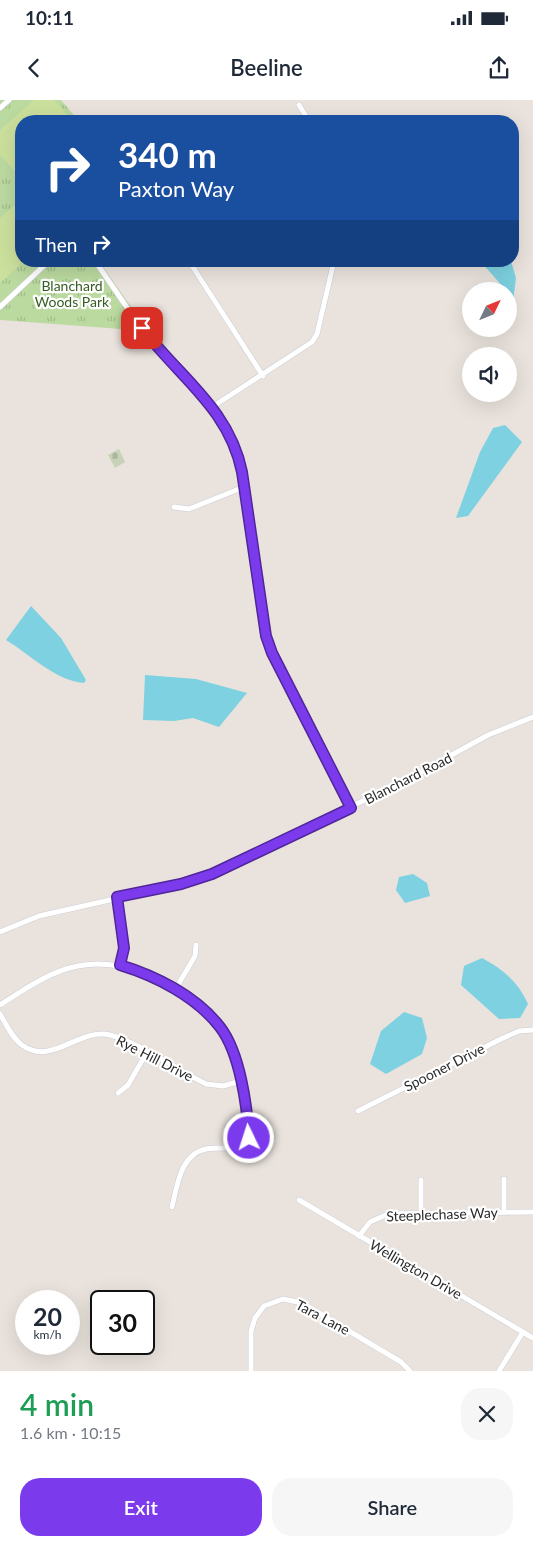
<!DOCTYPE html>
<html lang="en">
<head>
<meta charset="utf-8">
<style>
	:root { --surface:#fff; --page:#f6f6f7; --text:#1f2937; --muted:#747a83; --accent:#7c3aed }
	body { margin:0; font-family:Lato,sans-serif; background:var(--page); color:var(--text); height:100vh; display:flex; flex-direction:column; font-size:19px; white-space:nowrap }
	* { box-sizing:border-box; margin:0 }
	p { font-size:16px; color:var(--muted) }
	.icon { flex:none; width:28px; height:28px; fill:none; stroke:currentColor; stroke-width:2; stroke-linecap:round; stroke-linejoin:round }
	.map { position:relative; height:1271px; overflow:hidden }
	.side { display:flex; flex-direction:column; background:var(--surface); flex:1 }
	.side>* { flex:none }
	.guide { position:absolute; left:15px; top:15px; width:504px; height:152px; border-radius:20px; box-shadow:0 5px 20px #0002; background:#1a4fa0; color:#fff; overflow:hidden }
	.needle { width:32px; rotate:47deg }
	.tools { position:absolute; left:462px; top:182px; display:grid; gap:10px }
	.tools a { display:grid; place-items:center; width:55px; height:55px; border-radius:50%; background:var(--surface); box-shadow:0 5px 20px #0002; font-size:25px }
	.speed { position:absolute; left:15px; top:1190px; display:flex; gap:10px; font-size:25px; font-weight:700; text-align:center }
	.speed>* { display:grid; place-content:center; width:65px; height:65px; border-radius:50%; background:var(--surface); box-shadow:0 5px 20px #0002; line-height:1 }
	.speed small { font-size:12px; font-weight:400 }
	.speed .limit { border:2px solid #111; border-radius:8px; background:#fff; color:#111 }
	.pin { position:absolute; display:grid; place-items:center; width:42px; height:42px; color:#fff; margin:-21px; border-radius:10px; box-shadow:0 2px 8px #0006 }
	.me { position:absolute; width:55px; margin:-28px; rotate:356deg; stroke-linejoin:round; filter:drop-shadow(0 0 4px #0008) }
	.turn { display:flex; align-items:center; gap:18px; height:105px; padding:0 20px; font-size:22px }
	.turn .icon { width:65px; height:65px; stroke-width:2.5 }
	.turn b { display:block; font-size:35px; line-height:42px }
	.then { display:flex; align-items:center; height:48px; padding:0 20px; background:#0003; gap:10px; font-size:19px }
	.round { display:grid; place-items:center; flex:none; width:52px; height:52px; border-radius:20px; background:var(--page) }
	.overview { display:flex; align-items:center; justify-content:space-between; height:85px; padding:0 20px }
	h1 { font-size:30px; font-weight:600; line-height:38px; color:#1e9e55 }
	.cta { display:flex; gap:10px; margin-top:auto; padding:10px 20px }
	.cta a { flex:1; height:58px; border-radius:20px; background:var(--accent); color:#fff; font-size:20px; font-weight:600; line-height:58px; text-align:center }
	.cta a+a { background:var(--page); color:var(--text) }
	.status { display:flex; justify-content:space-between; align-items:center; height:35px; padding:0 25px; background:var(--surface); direction:ltr }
	.status svg { height:14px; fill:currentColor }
	header { display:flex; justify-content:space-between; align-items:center; height:65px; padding:0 20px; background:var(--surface); font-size:22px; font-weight:600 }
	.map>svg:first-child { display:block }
</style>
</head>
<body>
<div class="status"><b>10:11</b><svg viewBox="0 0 49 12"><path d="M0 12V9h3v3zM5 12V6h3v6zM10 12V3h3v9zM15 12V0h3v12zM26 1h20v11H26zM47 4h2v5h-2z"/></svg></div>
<header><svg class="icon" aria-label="back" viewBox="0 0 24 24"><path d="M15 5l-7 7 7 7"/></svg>Beeline<svg class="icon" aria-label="share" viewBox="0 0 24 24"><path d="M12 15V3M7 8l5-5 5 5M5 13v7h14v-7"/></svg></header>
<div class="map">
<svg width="533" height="1271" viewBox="0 0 533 1271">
	<defs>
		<pattern id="cemetery-stones" width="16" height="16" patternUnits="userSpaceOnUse" patternTransform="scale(1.25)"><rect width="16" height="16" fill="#c7d2b7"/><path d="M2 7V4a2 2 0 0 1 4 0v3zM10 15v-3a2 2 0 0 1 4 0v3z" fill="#abb49e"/></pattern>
		<pattern id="park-tufts" width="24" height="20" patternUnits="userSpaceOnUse" patternTransform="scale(1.25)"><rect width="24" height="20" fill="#bbdaa0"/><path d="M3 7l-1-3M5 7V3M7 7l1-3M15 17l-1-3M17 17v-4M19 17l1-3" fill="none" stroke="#a1bb8a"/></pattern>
	</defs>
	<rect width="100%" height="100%" fill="#eae3dd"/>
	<!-- cemetery -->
	<polygon fill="url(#cemetery-stones)" points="119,349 125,362 115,368 108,355"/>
	<!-- park -->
	<polygon fill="url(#park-tufts)" points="0,0 61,0 79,21 21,21 21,161 99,161 148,231 0,220"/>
	<!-- pitch -->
	<g fill="#cce09d">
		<polygon points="34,0 54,0 73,21 21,21 20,77 0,55 0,30"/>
		<polygon points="17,103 21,107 21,161 24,161 0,183 0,118"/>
	</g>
	<!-- water -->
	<g fill="#7dd1e0">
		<path d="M479 161H511L516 178 513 201C503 187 493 174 479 161Z"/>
		<polygon points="505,325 522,342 468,416 456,418 480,352 493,328"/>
		<path d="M31 506 61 538 86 580 84 583C54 580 31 555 6 540Z"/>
		<polygon points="145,575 196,579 247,593 219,627 193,618 174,621 143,620"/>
		<polygon points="413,774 427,783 430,796 405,803 396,790 399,777"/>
		<path d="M482 858C503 869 518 882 528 904L520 918 499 919 461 885 464 866Z"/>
		<polygon points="404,912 422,918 427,938 422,954 386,974 370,964 381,931"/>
	</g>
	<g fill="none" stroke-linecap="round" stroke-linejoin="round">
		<defs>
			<g id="minor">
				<polyline points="299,5 309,21"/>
				<polyline points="0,8 9,0"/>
				<path d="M95 161C115 189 133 219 155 245 164 256 176 265 185 275 212 302 234 335 242 372L266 536 272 553 351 708"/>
				<polyline points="189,161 263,276"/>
				<polyline points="0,207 49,161"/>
				<polyline points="212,307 312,242 317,234 334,161"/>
				<polyline points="174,407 189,409 244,387"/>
				<polyline points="117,797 124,848 120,865"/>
				<polyline points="0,832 39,816 181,784 212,774 406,680 488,635 533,617"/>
				<polyline points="175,890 195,856 196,845"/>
				<path d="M0 905C23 890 50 871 78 866 109 860 135 868 161 883 183 894 207 907 221 928 241 956 247 1004 249 1038L242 1047C230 1049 218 1047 206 1049 180 1054 177 1087 172 1107"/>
				<path d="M0 914C6 924 12 938 22 945 51 967 80 927 110 935 140 943 177 970 206 984L223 986 241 981"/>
				<polyline points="118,993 128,985 147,952"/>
				<polyline points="358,1011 501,939 519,931 533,930"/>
				<polyline points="504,1079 504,1111"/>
				<polyline points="299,1100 533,1238"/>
				<polyline points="421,1113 421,1080"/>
				<polyline points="359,1136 370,1122 388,1114 533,1112"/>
				<polyline points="251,1271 251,1231 255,1218 264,1206 283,1199 302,1203 401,1262 410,1271"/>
				<polyline points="499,1271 523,1232"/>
			</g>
		</defs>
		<!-- minor casing -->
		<use href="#minor" stroke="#c9cdd6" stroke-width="6"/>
		<!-- minor -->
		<use href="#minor" stroke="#fff" stroke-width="5"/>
	</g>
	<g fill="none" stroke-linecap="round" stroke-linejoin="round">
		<defs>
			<path id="route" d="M142 228C179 277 229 308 242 372L266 536 272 553 351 708 212 774 181 784 117 797 124 848 120 865C156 876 196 896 220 927 240 953 247 1005 249 1038"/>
		</defs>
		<!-- route casing -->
		<use href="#route" stroke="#51269a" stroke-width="12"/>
		<!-- route -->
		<use href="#route" stroke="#7c3aed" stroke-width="9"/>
	</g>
	<g text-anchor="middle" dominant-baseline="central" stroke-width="4.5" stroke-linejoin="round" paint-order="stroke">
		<!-- park labels -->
		<g font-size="14" fill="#365e22" stroke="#fff">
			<text x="72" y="185">Blanchard<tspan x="72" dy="16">Woods Park</tspan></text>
		</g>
		<!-- street labels -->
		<g font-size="14" fill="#2a2a2a" stroke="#fff">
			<text transform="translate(408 678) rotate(-27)">Blanchard Road</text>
			<text transform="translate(155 958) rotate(27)">Rye Hill Drive</text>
			<text transform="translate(444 967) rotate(-27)">Spooner Drive</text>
			<text transform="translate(442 1114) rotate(-2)">Steeplechase Way</text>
			<text transform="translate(416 1169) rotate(30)">Wellington Drive</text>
			<text transform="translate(323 1217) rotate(28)">Tara Lane</text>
		</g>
	</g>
</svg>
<div class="tools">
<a><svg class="needle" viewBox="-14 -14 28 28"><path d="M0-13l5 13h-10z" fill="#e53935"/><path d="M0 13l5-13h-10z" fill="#747a83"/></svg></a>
<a><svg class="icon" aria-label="sound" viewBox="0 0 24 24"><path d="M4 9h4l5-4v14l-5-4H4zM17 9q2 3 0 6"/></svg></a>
</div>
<div class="speed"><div>20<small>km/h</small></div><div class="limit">30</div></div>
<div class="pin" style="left:142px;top:228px;background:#d93025"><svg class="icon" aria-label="arrive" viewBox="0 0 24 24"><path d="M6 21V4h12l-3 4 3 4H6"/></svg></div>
<svg class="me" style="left:249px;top:1038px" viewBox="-20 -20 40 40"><circle r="17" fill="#7c3aed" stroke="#fff" stroke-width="3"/><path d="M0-11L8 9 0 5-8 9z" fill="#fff"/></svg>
<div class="guide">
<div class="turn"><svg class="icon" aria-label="right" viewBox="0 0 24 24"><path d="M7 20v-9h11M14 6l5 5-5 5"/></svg><div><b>340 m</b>Paxton Way</div></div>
<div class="then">Then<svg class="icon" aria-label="right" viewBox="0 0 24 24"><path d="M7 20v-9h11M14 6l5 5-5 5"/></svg></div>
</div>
</div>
<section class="side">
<div class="overview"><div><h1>4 min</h1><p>1.6 km · 10:15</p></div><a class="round"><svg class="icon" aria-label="close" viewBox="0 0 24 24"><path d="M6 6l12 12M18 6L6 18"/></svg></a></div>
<div class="cta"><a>Exit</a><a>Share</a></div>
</section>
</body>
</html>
